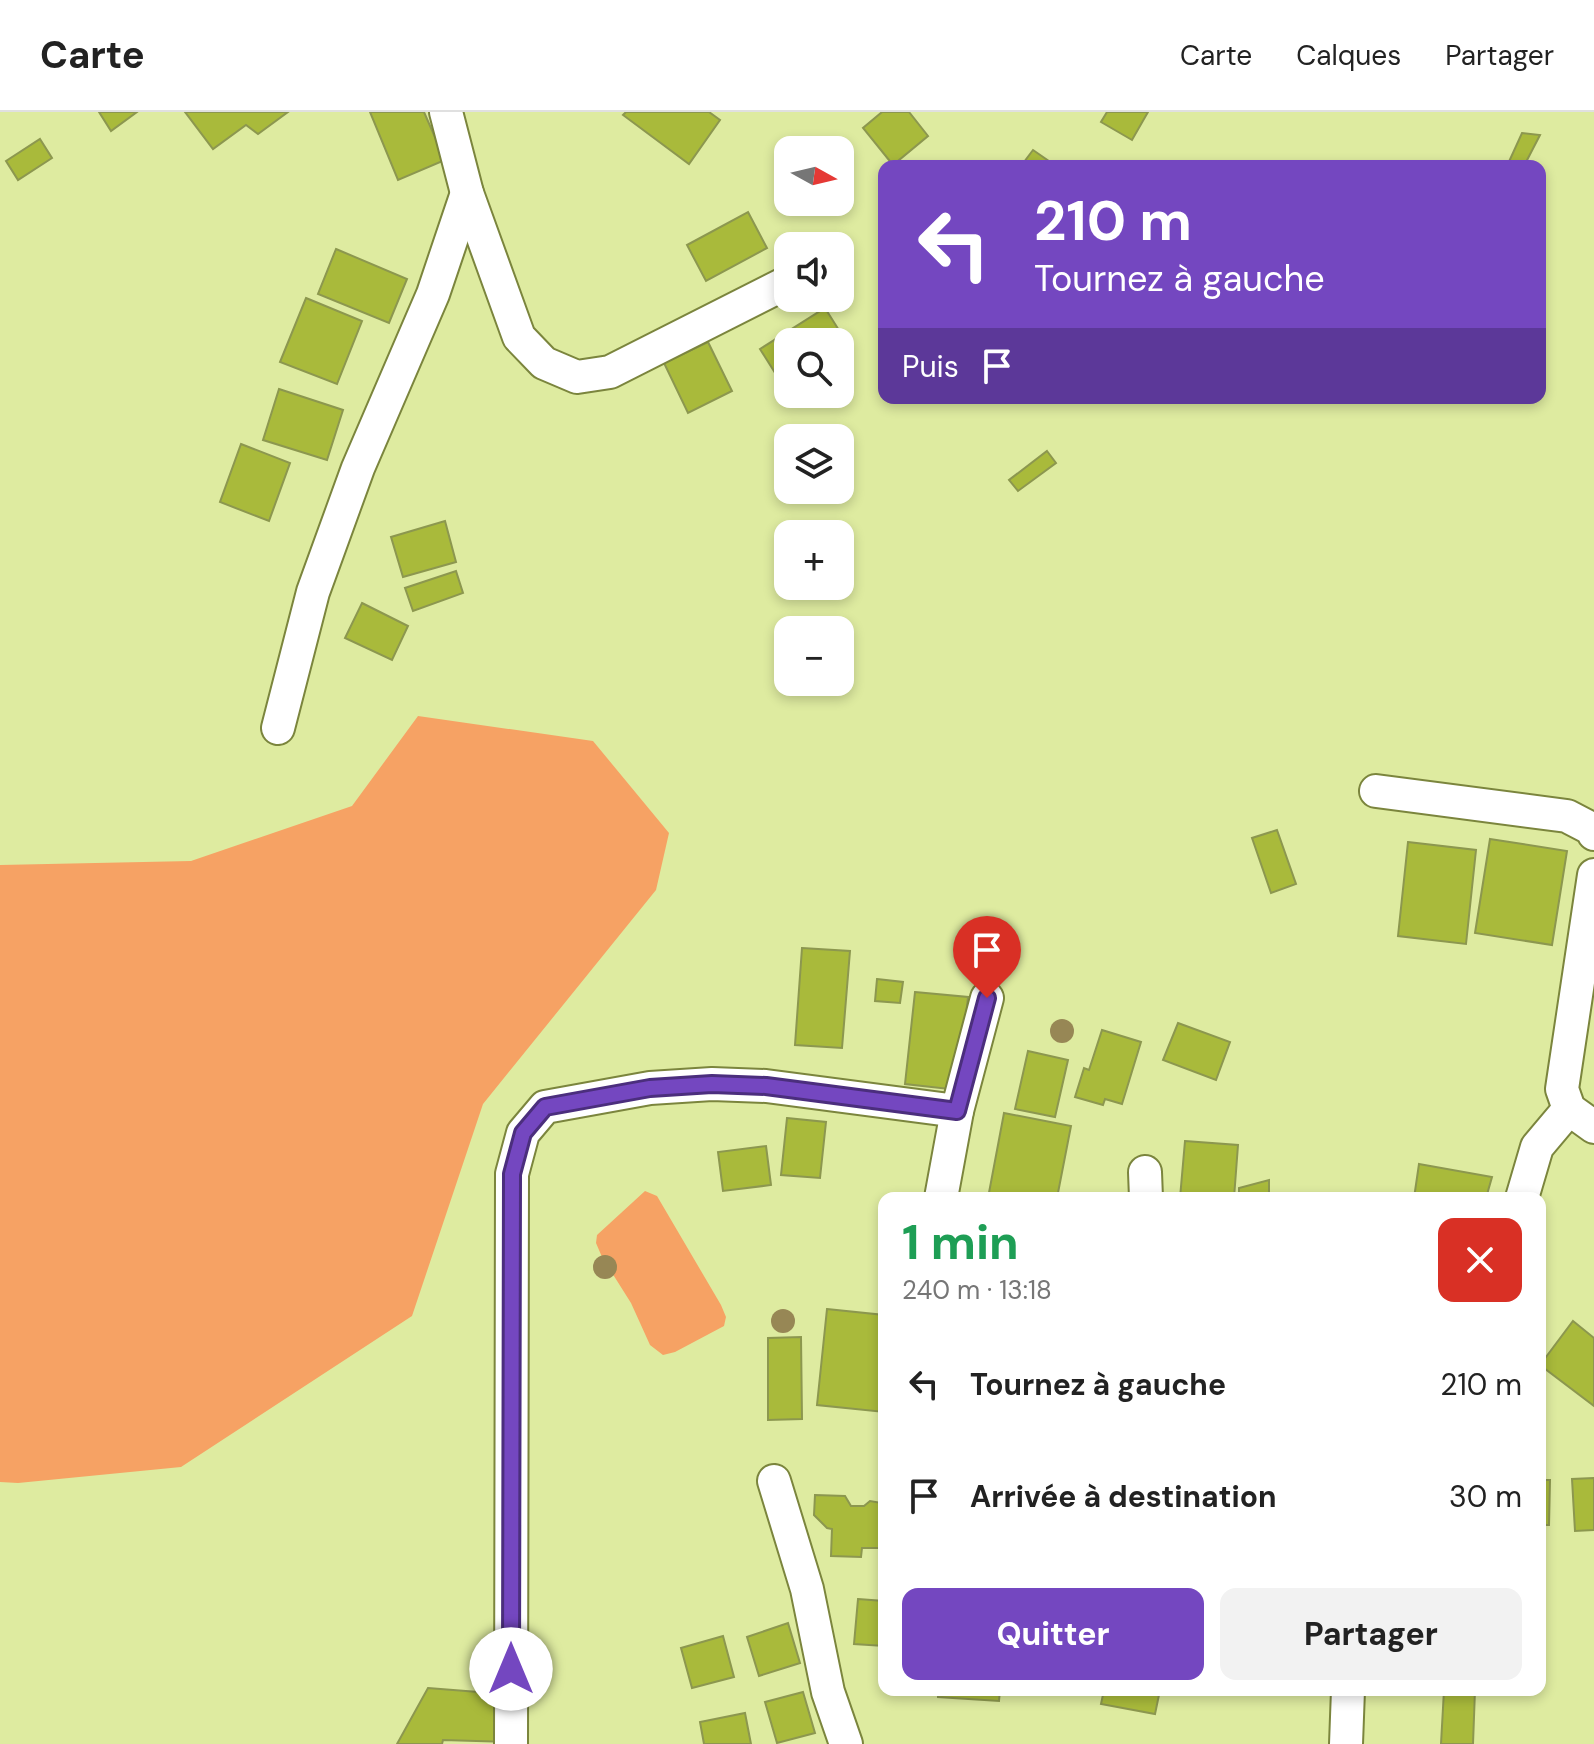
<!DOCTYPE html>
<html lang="fr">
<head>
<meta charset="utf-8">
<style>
	:root { --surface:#fff; --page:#f2f2f2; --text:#222; --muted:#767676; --line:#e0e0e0; --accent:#7447c0 }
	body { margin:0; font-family:"DM Sans",sans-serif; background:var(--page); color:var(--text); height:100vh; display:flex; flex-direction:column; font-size:30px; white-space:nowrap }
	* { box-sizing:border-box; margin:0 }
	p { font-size:26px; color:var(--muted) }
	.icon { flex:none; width:44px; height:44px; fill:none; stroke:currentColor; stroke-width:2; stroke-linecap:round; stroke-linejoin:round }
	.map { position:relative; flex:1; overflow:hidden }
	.details { position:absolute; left:878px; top:1080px; width:668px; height:504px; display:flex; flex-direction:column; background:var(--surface); border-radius:16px; box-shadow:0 4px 12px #0003 }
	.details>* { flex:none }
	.banner { position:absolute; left:878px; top:48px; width:668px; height:244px; border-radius:16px; box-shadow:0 4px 12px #0003; background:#7447c0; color:#fff; overflow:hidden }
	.needle { width:52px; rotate:98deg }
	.buttons { position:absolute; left:774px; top:24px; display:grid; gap:16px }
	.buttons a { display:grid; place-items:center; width:80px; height:80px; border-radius:16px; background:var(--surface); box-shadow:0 4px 12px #0003; font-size:40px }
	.pin { position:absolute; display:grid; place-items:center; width:68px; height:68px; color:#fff; margin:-82px -34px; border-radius:50% 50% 50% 0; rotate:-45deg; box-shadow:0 0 8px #0007 }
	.pin .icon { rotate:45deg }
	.me { position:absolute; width:88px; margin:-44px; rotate:0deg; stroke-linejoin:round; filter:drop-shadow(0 0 6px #0008) }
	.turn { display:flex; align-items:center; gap:28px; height:168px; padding:0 24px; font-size:36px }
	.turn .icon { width:104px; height:104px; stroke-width:2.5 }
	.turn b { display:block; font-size:56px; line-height:68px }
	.then { display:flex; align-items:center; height:76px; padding:0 24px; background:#0003; gap:16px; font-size:30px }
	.round { display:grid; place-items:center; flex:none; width:84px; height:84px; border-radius:16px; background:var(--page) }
	.head { display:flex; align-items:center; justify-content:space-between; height:136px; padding:0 24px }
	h1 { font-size:48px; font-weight:700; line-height:60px; color:#1e9e55 }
	.cta { display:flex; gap:16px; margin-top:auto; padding:16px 24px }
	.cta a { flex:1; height:92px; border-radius:16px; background:var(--accent); color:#fff; font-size:32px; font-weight:700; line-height:92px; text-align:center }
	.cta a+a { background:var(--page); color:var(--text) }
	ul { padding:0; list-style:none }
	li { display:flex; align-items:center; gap:24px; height:112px; padding:0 24px }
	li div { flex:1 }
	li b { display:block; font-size:30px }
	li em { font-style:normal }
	header { display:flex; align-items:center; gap:48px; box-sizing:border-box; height:112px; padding:0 40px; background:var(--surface); border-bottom:2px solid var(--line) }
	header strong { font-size:38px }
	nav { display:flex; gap:44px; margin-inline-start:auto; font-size:28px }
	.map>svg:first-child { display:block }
</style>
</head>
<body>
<header>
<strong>Carte</strong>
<nav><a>Carte</a><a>Calques</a><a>Partager</a></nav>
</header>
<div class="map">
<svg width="1594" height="1632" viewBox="0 0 1594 1632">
	<rect width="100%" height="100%" fill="#deeba0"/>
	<!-- green -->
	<g fill="#f6a264">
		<polygon points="418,604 593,629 669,721 656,778 483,992 412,1204 181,1355 18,1371 0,1370 0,753 191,749 352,694"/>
		<polygon points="645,1079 657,1084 721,1193 726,1205 724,1214 675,1240 663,1243 650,1233 631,1191 602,1145 596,1131 597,1123"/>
	</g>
	<!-- building -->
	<g fill="#a9ba3b" stroke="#8c974f" stroke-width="2">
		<polygon points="99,0 137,0 111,19"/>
		<polygon points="185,0 288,0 258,22 246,13 213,37"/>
		<polygon points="370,0 424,0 445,48 398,68"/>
		<polygon points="626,0 709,0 720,8 689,52 623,3"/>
		<polygon points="882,0 909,0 928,24 893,53 863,16"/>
		<polygon points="1107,0 1148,0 1132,28 1101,10"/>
		<polygon points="1522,21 1540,23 1524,54 1507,54"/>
		<polygon points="40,27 52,46 18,68 6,49"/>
		<polygon points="1033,38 1056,54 1021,54"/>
		<polygon points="748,100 767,136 706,169 687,133"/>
		<polygon points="336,137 407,167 389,211 318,182"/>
		<polygon points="306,186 362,209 337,272 280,250"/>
		<polygon points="825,196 852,239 840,247 840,230 788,230 787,280 760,237"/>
		<polygon points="708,230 732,279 688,301 664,251"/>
		<polygon points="279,277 343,298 327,348 263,328"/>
		<polygon points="241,332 290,351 269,409 220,390"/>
		<polygon points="1047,339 1056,351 1018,379 1009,368"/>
		<polygon points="445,409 456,450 403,465 391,425"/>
		<polygon points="456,459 463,481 413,499 405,476"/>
		<polygon points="362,491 408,514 392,548 345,526"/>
		<polygon points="1277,718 1296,772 1271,781 1252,726"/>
		<polygon points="1490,727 1567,739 1552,833 1475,821"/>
		<polygon points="1408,730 1476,738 1466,832 1398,824"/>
		<polygon points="802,836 850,839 842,936 795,933"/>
		<polygon points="877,867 903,870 900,891 875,889"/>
		<polygon points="915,880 968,885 958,978 905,972"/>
		<polygon points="1178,911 1230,930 1216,968 1163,948"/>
		<polygon points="1102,918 1141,930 1122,992 1105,987 1103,993 1075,985 1084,956 1089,958"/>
		<polygon points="1028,939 1068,948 1055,1005 1015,997"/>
		<polygon points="1004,1001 1071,1014 1057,1086 988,1086"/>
		<polygon points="787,1006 826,1010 820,1066 781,1063"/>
		<polygon points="1185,1029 1238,1033 1234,1086 1180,1086"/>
		<polygon points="766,1034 771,1073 723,1079 718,1040"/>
		<polygon points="1419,1052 1492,1065 1486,1086 1414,1086"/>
		<polygon points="1269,1068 1269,1086 1239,1086 1239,1076"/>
		<polygon points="827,1197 884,1203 884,1300 817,1293"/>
		<polygon points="1573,1209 1594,1226 1594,1294 1540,1253"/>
		<polygon points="801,1225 802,1307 768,1308 768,1226"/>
		<polygon points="1594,1366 1594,1418 1575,1419 1572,1367"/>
		<polygon points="1540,1368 1550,1368 1549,1413 1540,1413"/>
		<polygon points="815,1383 845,1384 851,1394 864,1394 870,1389 882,1391 884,1436 862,1436 861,1445 831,1444 832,1417 827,1416 814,1403"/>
		<polygon points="858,1487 884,1489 884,1534 854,1532"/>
		<polygon points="788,1511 800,1551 759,1564 747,1525"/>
		<polygon points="723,1524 734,1565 692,1576 681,1536"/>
		<polygon points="428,1576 515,1583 512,1630 443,1628 442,1632 397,1632"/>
		<polygon points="938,1578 1000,1578 999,1589 938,1585"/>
		<polygon points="1104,1578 1160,1578 1155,1602 1101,1592"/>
		<polygon points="1444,1578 1475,1578 1473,1632 1441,1632"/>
		<polygon points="803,1580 815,1621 777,1631 765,1590"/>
		<polygon points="745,1601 751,1632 704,1632 700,1610"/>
	</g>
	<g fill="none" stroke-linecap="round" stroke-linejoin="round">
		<defs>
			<g id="street">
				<polyline points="446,0 467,81 519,225 544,251 577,265 610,260 788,170"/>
				<polyline points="278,616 313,480 358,356 433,182 467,81"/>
				<polyline points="1376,679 1567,704 1594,718 1594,722"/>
				<polyline points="1594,763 1562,977 1569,997 1594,1015"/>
				<polyline points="1145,1060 1146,1086"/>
				<polyline points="941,1086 957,999 987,886"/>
				<polyline points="1522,1086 1537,1035 1569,997"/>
				<polyline points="774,1369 807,1477 828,1580 846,1632"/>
				<polyline points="511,1632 512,1062 523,1021 545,995 650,976 712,972 766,974 957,999"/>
				<polyline points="1346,1632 1348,1578"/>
			</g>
		</defs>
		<!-- street casing -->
		<use href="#street" stroke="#7b853d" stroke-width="36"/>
		<!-- street -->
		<use href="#street" stroke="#fff" stroke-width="32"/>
	</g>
	<!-- trees -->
	<g fill="#978755">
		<circle cx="1062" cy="919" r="12"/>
		<circle cx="605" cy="1155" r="12"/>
		<circle cx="783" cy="1209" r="12"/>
	</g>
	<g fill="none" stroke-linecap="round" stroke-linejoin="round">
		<defs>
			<polyline id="route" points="511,1557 512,1062 523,1021 545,995 650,976 712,972 766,974 957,999 987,886"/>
		</defs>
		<!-- route casing -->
		<use href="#route" stroke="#4b2e7d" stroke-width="20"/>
		<!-- route -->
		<use href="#route" stroke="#7447c0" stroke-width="14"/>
	</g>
</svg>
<div class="buttons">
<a><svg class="needle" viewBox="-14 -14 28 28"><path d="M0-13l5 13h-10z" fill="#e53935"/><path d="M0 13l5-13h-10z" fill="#767676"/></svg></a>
<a><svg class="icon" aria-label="sound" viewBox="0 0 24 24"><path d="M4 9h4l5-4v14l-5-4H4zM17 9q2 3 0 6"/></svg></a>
<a><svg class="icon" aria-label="search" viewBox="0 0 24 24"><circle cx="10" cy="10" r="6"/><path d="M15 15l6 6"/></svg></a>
<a><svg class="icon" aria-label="layers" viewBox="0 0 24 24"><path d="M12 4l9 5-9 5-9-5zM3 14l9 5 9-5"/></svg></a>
<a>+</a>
<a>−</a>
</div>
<div class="pin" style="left:987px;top:886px;background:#d93025"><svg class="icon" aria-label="arrive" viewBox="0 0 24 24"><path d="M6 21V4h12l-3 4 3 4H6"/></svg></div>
<svg class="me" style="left:511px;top:1557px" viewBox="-20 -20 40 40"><circle r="19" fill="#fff"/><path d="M0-13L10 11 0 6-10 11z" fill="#7447c0"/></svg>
<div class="banner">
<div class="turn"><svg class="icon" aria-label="left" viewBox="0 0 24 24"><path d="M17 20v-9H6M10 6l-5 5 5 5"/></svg><div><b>210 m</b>Tournez à gauche</div></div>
<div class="then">Puis<svg class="icon" aria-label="arrive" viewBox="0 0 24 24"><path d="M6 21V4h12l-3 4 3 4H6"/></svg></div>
</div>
<section class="details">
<div class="head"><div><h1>1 min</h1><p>240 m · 13:18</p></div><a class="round" style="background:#d93025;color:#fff"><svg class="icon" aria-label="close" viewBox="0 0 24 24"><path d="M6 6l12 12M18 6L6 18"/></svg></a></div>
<ul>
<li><svg class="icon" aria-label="left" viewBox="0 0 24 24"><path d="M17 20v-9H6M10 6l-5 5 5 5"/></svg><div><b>Tournez à gauche</b></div><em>210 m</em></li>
<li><svg class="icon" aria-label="arrive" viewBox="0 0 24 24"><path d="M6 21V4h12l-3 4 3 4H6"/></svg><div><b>Arrivée à destination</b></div><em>30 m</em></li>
</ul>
<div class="cta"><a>Quitter</a><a>Partager</a></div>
</section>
</div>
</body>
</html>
